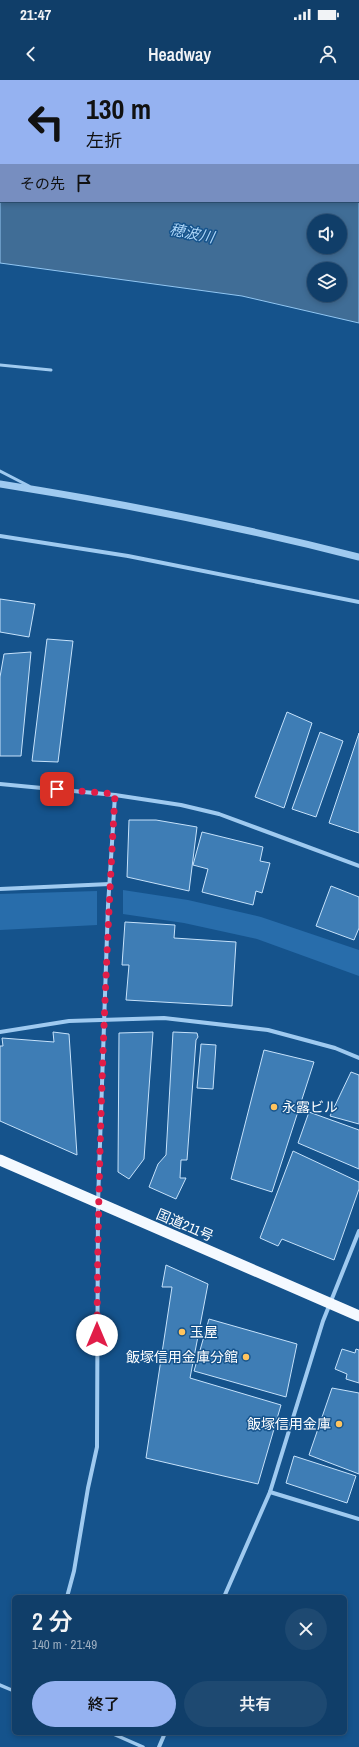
<!DOCTYPE html>
<html lang="ja">
<head>
<meta charset="utf-8">
<style>
	:root { --surface:#103e69; --page:#1e4971; --text:#f1f3f6; --muted:#9caec0; --line:#30577d; --accent:#95b2f1 }
	body { margin:0; font-family:"Archivo Narrow","Noto Sans JP",sans-serif; background:var(--page); color:var(--text); height:100vh; display:flex; flex-direction:column; font-size:15px; white-space:nowrap }
	* { box-sizing:border-box; margin:0 }
	p { font-size:13px; color:var(--muted) }
	.icon { flex:none; width:22px; height:22px; fill:none; stroke:currentColor; stroke-width:2; stroke-linecap:round; stroke-linejoin:round }
	.map { position:relative; flex:1; overflow:hidden }
	.details { position:absolute; left:12px; top:1515px; width:335px; height:140px; display:flex; flex-direction:column; background:var(--surface); border-radius:6px; box-shadow:0 2px 6px #0003,0 0 0 1px var(--line) }
	.details>* { flex:none }
	.banner { position:absolute; left:0px; top:0px; width:359px; height:122px; box-shadow:0 2px 6px #0003,0 0 0 1px var(--line); background:#95b2f1; color:#111; overflow:hidden }
	.buttons { position:absolute; left:307px; top:134px; display:grid; gap:8px }
	.buttons a { display:grid; place-items:center; width:40px; height:40px; border-radius:50%; background:var(--surface); box-shadow:0 2px 6px #0003,0 0 0 1px var(--line); font-size:20px }
	.pin { position:absolute; display:grid; place-items:center; width:34px; height:34px; color:#fff; margin:-17px; border-radius:8px; box-shadow:0 2px 6px #0006 }
	.me { position:absolute; width:44px; margin:-22px; rotate:0deg; stroke-linejoin:round; filter:drop-shadow(0 0 3px #0008) }
	.turn { display:flex; align-items:center; gap:14px; height:84px; padding:0 20px; font-size:18px }
	.turn .icon { width:52px; height:52px; stroke-width:2.5 }
	.turn b { display:block; font-size:28px; line-height:34px }
	.then { display:flex; align-items:center; height:38px; padding:0 20px; background:#0003; gap:8px; font-size:15px }
	.round { display:grid; place-items:center; flex:none; width:42px; height:42px; border-radius:21px; background:var(--page) }
	.summary { display:flex; align-items:center; justify-content:space-between; height:68px; padding:0 20px }
	h1 { font-size:24px; font-weight:600; line-height:30px }
	.primary-button { display:flex; gap:8px; margin-top:auto; padding:8px 20px }
	.primary-button a { flex:1; height:46px; border-radius:24px; background:var(--accent); color:#111; font-size:16px; font-weight:600; line-height:46px; text-align:center }
	.primary-button a+a { background:var(--page); color:var(--text) }
	.status { display:flex; justify-content:space-between; align-items:center; height:28px; padding:0 20px; background:var(--surface); direction:ltr }
	.status svg { height:11px; fill:currentColor }
	header { display:flex; justify-content:space-between; align-items:center; height:52px; padding:0 20px; background:var(--surface); font-size:18px; font-weight:600 }
	.map>svg:first-child { display:block }
</style>
</head>
<body>
<div class="status"><b>21:47</b><svg viewBox="0 0 49 12"><path d="M0 12V9h3v3zM5 12V6h3v6zM10 12V3h3v9zM15 12V0h3v12zM26 1h20v11H26zM47 4h2v5h-2z"/></svg></div>
<header><svg class="icon" aria-label="back" viewBox="0 0 24 24"><path d="M15 5l-7 7 7 7"/></svg>Headway<svg class="icon" aria-label="person" viewBox="0 0 24 24"><circle cx="12" cy="8" r="4"/><path d="M4 21q1-7 8-7t8 7"/></svg></header>
<div class="map">
<svg width="359" height="1667" viewBox="0 0 359 1667">
	<rect width="100%" height="100%" fill="#15538c"/>
	<!-- green -->
	<g fill="#286dab">
		<polygon points="0,0 359,0 359,121 358,1 1,1 1,62"/>
		<polygon points="123,810 188,820 261,837 359,870 359,896 257,859 184,843 123,834"/>
		<polygon points="97,811 97,845 0,850 0,814"/>
	</g>
	<!-- water -->
	<path fill="#406d96" stroke="#91c6f2" fill-rule="evenodd" d="M0 56 1 121 359 120V243L242 216 0 183ZM314 141H340V167H314ZM314 189H340V215H314Z"/>
	<!-- building -->
	<g fill="#3e7db5" stroke="#c6e2fb">
		<polygon points="0,519 35,524 29,557 0,552"/>
		<polygon points="47,559 73,561 58,682 32,681"/>
		<polygon points="31,572 21,676 0,676 0,597 4,574"/>
		<polygon points="287,632 312,643 284,728 255,717"/>
		<polygon points="320,652 343,661 316,737 292,729"/>
		<polygon points="359,653 359,753 329,743"/>
		<polygon points="129,740 156,740 197,747 189,811 127,797"/>
		<polygon points="202,752 263,767 260,781 270,783 262,813 256,811 253,825 202,812 208,789 193,785"/>
		<polygon points="331,806 359,817 359,848 354,860 316,846"/>
		<polygon points="125,842 175,845 174,858 236,862 232,926 126,920 129,885 122,885"/>
		<polygon points="53,952 69,954 77,1075 0,1041 0,966 3,966 2,958 54,962"/>
		<polygon points="153,952 144,1079 129,1099 118,1092 119,953"/>
		<polygon points="173,952 197,953 198,957 196,960 187,1080 181,1080 180,1098 186,1098 176,1119 149,1107 158,1084 166,1075"/>
		<polygon points="201,964 216,965 213,1009 197,1008"/>
		<polygon points="264,970 314,982 272,1112 231,1099"/>
		<polygon points="351,992 359,995 359,1044 330,1036"/>
		<polygon points="309,1032 359,1050 359,1089 298,1063"/>
		<polygon points="293,1071 359,1102 359,1109 334,1180 282,1159 278,1166 260,1158"/>
		<polygon points="166,1185 208,1204 190,1298 281,1325 258,1404 146,1378 172,1207 162,1207"/>
		<polygon points="209,1239 297,1264 286,1317 194,1291"/>
		<polygon points="342,1269 355,1273 356,1269 359,1270 359,1303 346,1299 347,1294 335,1289"/>
		<polygon points="332,1308 359,1313 359,1394 309,1375"/>
		<polygon points="294,1376 356,1396 347,1423 286,1403"/>
	</g>
	<g fill="none" stroke-linecap="round" stroke-linejoin="round">
		<!-- service -->
		<g stroke="#9fcaf0" stroke-width="3">
			<polyline points="0,285 51,290"/>
			<polyline points="0,391 29,406"/>
		</g>
		<!-- pedestrian -->
		<g stroke="#9fcaf0" stroke-width="3.5">
			<polyline points="0,1605 14,1611"/>
			<polyline points="111,1653 143,1667"/>
		</g>
		<!-- minor -->
		<g stroke="#9fcaf0" stroke-width="4">
			<polyline points="0,456 128,476 359,522"/>
			<polyline points="0,704 115,715 181,725 219,734 359,786"/>
			<polyline points="0,809 110,804"/>
			<polyline points="0,952 69,941 164,938 268,950 335,968 359,978"/>
			<polyline points="270,1412 359,1439"/>
			<polyline points="67,1517 74,1491 88,1408 97,1367 98,1123 108,826 115,715"/>
			<polyline points="224,1517 270,1412 323,1241 359,1151"/>
			<polyline points="159,1667 165,1653"/>
		</g>
		<!-- tertiary -->
		<path stroke="#9fcaf0" stroke-width="7" d="M0 404C121 423 241 447 359 477"/>
		<!-- trunk -->
		<polyline stroke="#f4f9ff" stroke-width="11" points="0,1080 359,1236"/>
	</g>
	<g fill="none" stroke-linecap="round" stroke-linejoin="round">
		<!-- route -->
		<path stroke="#e11d48" stroke-width="7" stroke-dasharray="0 12.6" d="M57 709 115 714C105 894 98 1075 97 1255"/>
	</g>
	<!-- markers -->
	<g fill="#ffc45e" stroke="#15538c" stroke-width="1.5">
		<circle cx="274" cy="1027" r="4"/>
		<circle cx="182" cy="1252" r="4"/>
		<circle cx="246" cy="1277" r="4"/>
		<circle cx="339" cy="1344" r="4"/>
	</g>
	<g text-anchor="middle" dominant-baseline="central" stroke-width="3" stroke-linejoin="round" paint-order="stroke">
		<!-- poi labels -->
		<g font-size="14" fill="#fff" stroke="#15538c" text-anchor="start">
			<text x="282" y="1027">永露ビル</text>
			<text x="190" y="1252">玉屋</text>
			<text x="238" y="1277" text-anchor="end">飯塚信用金庫分館</text>
			<text x="331" y="1344" text-anchor="end">飯塚信用金庫</text>
		</g>
		<!-- street labels -->
		<g font-size="14" fill="#fff" stroke="#15538c">
			<text transform="translate(185 1145) rotate(23)">国道211号</text>
		</g>
		<!-- water labels -->
		<g font-size="15" font-style="italic" fill="#abd4f7" stroke="#15538c">
			<text transform="translate(192 153) rotate(11)">穂波川</text>
		</g>
	</g>
</svg>
<div class="buttons">
<a><svg class="icon" aria-label="sound" viewBox="0 0 24 24"><path d="M4 9h4l5-4v14l-5-4H4zM17 9q2 3 0 6"/></svg></a>
<a><svg class="icon" aria-label="layers" viewBox="0 0 24 24"><path d="M12 4l9 5-9 5-9-5zM3 14l9 5 9-5"/></svg></a>
</div>
<div class="pin" style="left:57px;top:709px;background:#d93025"><svg class="icon" aria-label="arrive" viewBox="0 0 24 24"><path d="M6 21V4h12l-3 4 3 4H6"/></svg></div>
<svg class="me" style="left:97px;top:1255px" viewBox="-20 -20 40 40"><circle r="19" fill="#fff"/><path d="M0-13L10 11 0 6-10 11z" fill="#e11d48"/></svg>
<div class="banner">
<div class="turn"><svg class="icon" aria-label="left" viewBox="0 0 24 24"><path d="M17 20v-9H6M10 6l-5 5 5 5"/></svg><div><b>130 m</b>左折</div></div>
<div class="then">その先<svg class="icon" aria-label="arrive" viewBox="0 0 24 24"><path d="M6 21V4h12l-3 4 3 4H6"/></svg></div>
</div>
<section class="details">
<div class="summary"><div><h1>2 分</h1><p>140 m · 21:49</p></div><a class="round"><svg class="icon" aria-label="close" viewBox="0 0 24 24"><path d="M6 6l12 12M18 6L6 18"/></svg></a></div>
<div class="primary-button"><a>終了</a><a>共有</a></div>
</section>
</div>
</body>
</html>
